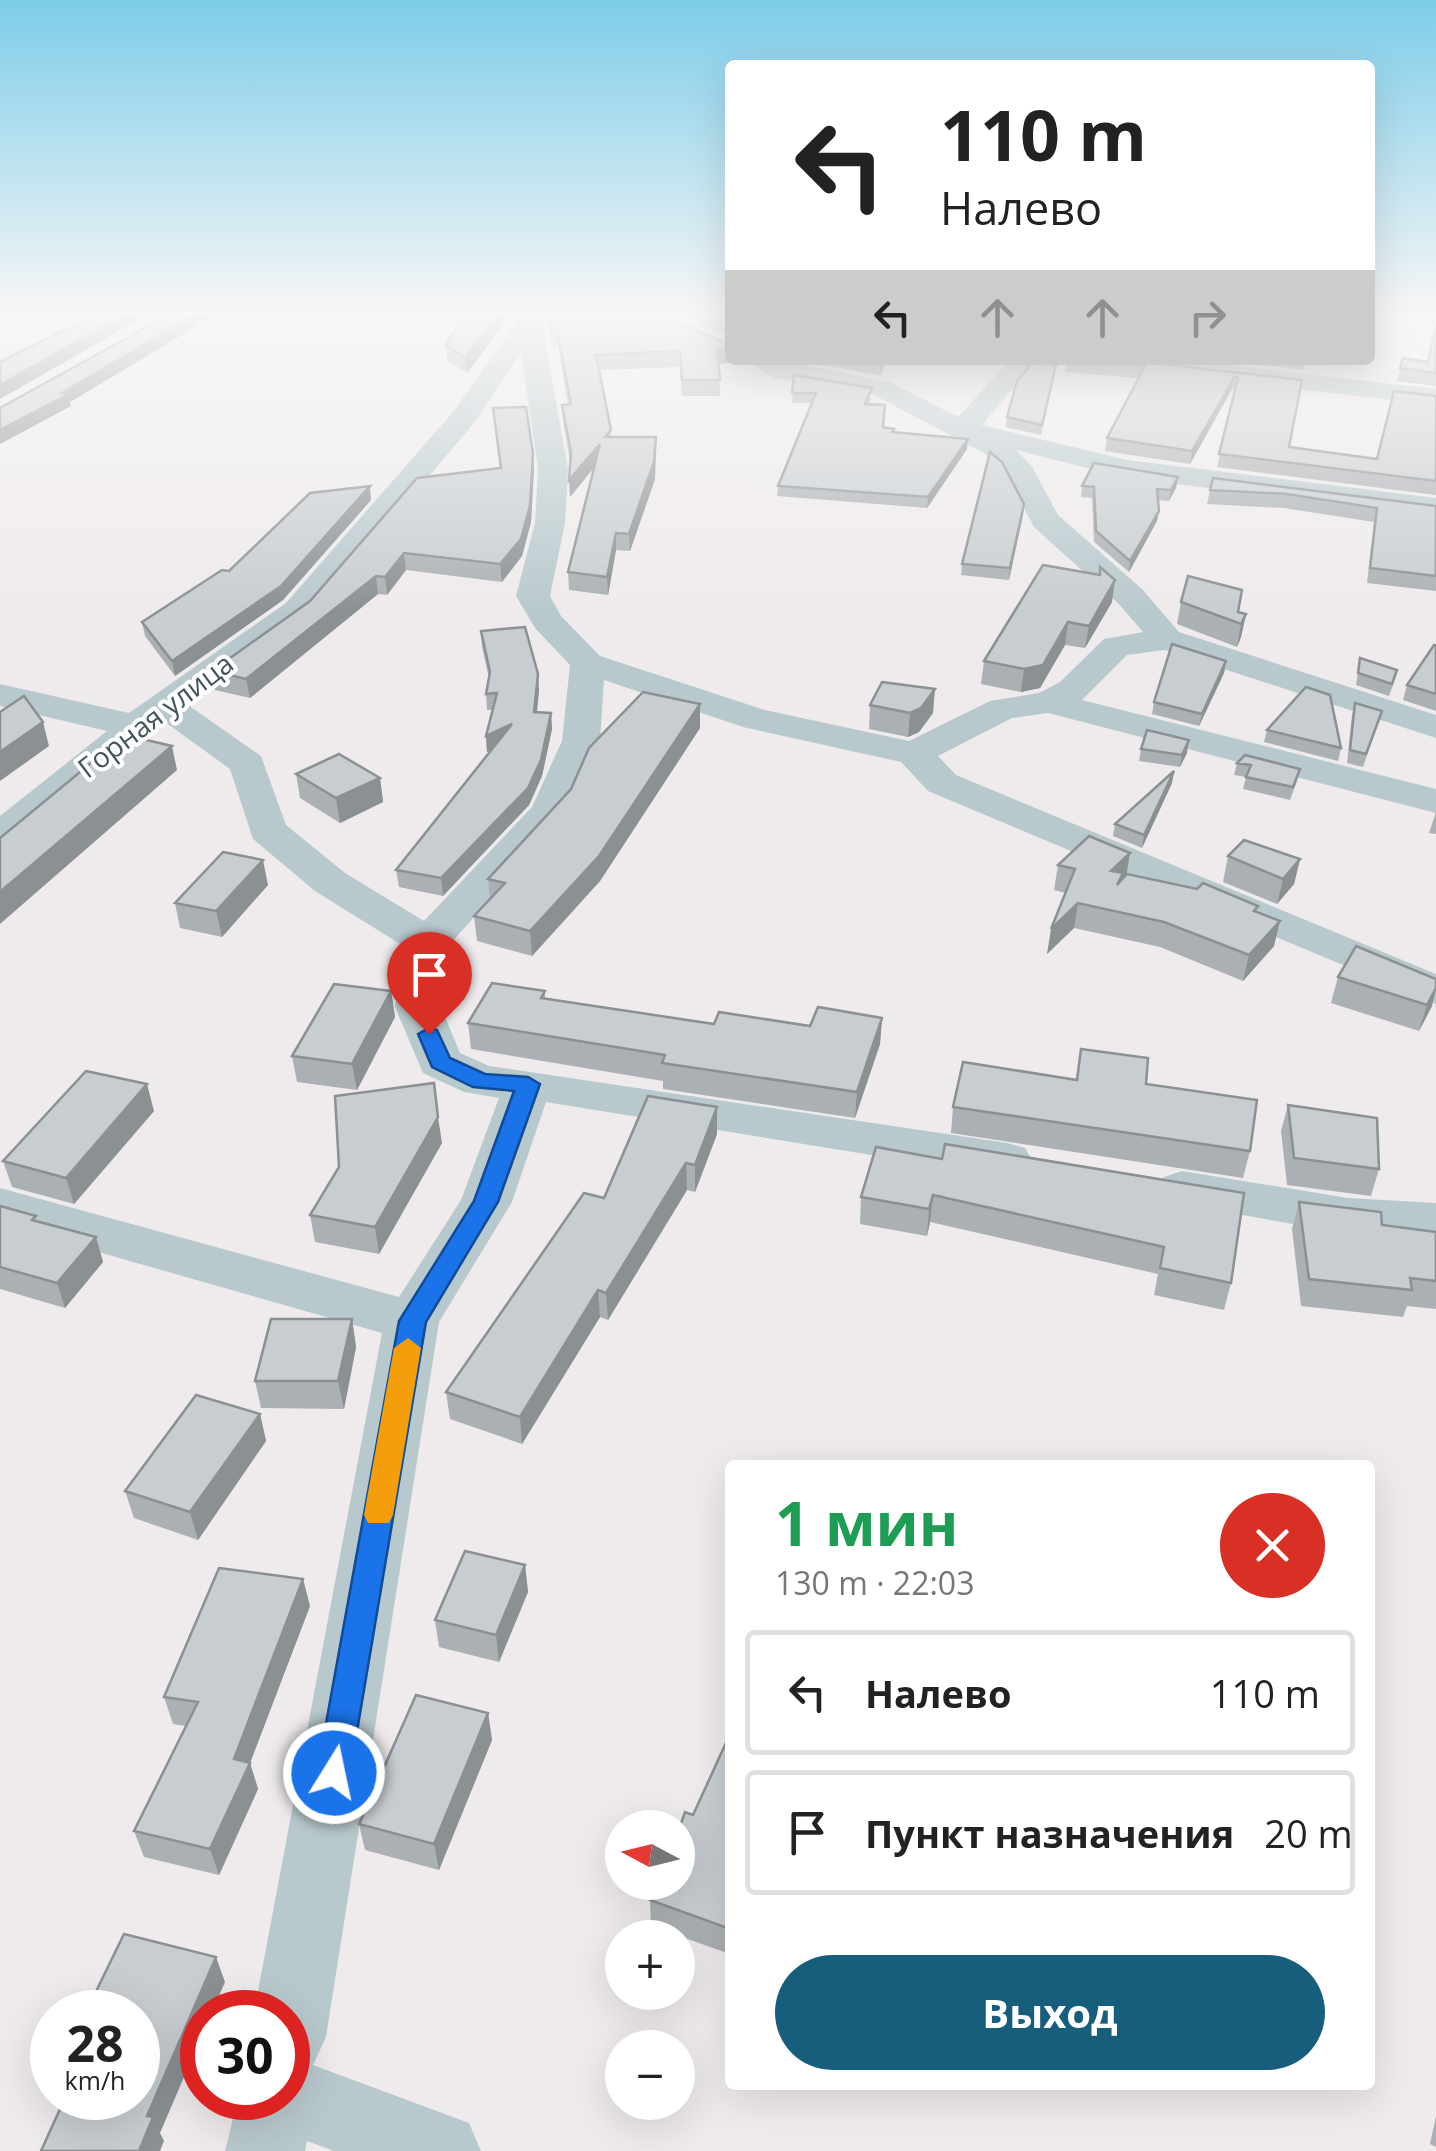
<!DOCTYPE html>
<html lang="ru">
<head>
<meta charset="utf-8">
<style>
	:root { --surface:#fff; --page:#f2f2f2; --text:#222; --muted:#767676; --line:#e0e0e0; --accent:#175e7c }
	body { margin:0; font-family:"Open Sans",sans-serif; background:var(--page); color:var(--text); height:100vh; display:flex; flex-direction:column; font-size:38px; white-space:nowrap }
	* { box-sizing:border-box; margin:0 }
	p { font-size:32px; color:var(--muted) }
	.icon { flex:none; width:55px; height:55px; fill:none; stroke:currentColor; stroke-width:2; stroke-linecap:round; stroke-linejoin:round }
	.map { position:relative; flex:1; overflow:hidden }
	.details { position:absolute; left:725px; top:1460px; width:650px; height:630px; display:flex; flex-direction:column; background:var(--surface); border-radius:10px; box-shadow:0 10px 40px #0002 }
	.details>* { flex:none }
	.top-card { position:absolute; left:725px; top:60px; width:650px; height:305px; border-radius:10px; box-shadow:0 10px 40px #0002; background:#fff; color:var(--text); overflow:hidden }
	.needle { width:65px; rotate:277deg }
	.controls { position:absolute; left:605px; top:1810px; display:grid; gap:20px }
	.controls a { display:grid; place-items:center; width:90px; height:90px; border-radius:50%; background:var(--surface); box-shadow:0 10px 40px #0002; font-size:50px }
	.speed { position:absolute; left:30px; top:1990px; display:flex; gap:20px; font-size:50px; font-weight:700; text-align:center }
	.speed>* { display:grid; place-content:center; width:130px; height:130px; border-radius:50%; background:var(--surface); box-shadow:0 10px 40px #0002; line-height:1 }
	.speed small { font-size:25px; font-weight:400 }
	.speed .limit { border:15px solid #d22; background:#fff; color:#111 }
	.pin { position:absolute; display:grid; place-items:center; width:85px; height:85px; color:#fff; margin:-102px -42px; border-radius:50% 50% 50% 0; rotate:-45deg; box-shadow:0 0 10px #0007 }
	.pin .icon { rotate:45deg }
	.me { position:absolute; width:110px; margin:-55px; rotate:10deg; stroke-linejoin:round; filter:drop-shadow(0 0 8px #0008) }
	.turn { display:flex; align-items:center; gap:35px; height:210px; padding:0 50px; font-size:45px }
	.turn .icon { width:130px; height:130px; stroke-width:2.5 }
	.turn b { display:block; font-size:70px; line-height:85px }
	.lanes { display:flex; align-items:center; height:95px; padding:0 50px; background:#0003; justify-content:center; gap:50px; direction:ltr }
	.lanes .off { opacity:.35 }
	.round { display:grid; place-items:center; flex:none; width:105px; height:105px; border-radius:52px; background:var(--page) }
	.headline { display:flex; align-items:center; justify-content:space-between; height:170px; padding:0 50px }
	h1 { font-size:60px; font-weight:700; line-height:75px; color:#1e9e55 }
	.button { display:flex; gap:20px; margin-top:auto; padding:20px 50px }
	.button a { flex:1; height:115px; border-radius:60px; background:var(--accent); color:#fff; font-size:40px; font-weight:700; line-height:115px; text-align:center }
	ul { padding:0; list-style:none }
	li { display:flex; align-items:center; gap:30px; height:125px; margin:0 20px 15px; padding:0 30px; border:5px solid var(--line); border-radius:10px }
	li div { flex:1 }
	li b { display:block; font-size:38px }
	li em { font-style:normal }
	.map>svg:first-child { display:block }
</style>
</head>
<body>
<div class="map">
<svg width="1436" height="2151" viewBox="0 0 1436 2151">
	<rect width="100%" height="100%" fill="#efebec"/>
	<g fill="none" stroke-linecap="round" stroke-linejoin="round">
		<!-- minor -->
		<g fill="#b8c9cd" fill-rule="evenodd">
			<path d="M516 312H540L568 469 565 523 550 596 561 616 600 656 765 710 909 741 990 701 1039 693 1060 682 1104 639 1143 632 1118 603 1034 527 1004 470 984 453 874 395 774 378 744 360H778L890 382 958 417 1010 360H1037L982 425 1127 460 1436 498V516L1127 478 1016 450 1031 465 1058 515 1142 589 1179 632 1436 715V738L1165 650 1127 655 1082 700 1436 789V813L1048 713 1012 718 938 756 956 775 1436 974V1004L928 791 901 762 743 727 604 680 600 741 570 811 449 945 441 1007 460 1053 489 1066 1007 1143 1025 1148 1032 1160 1025 1172 1007 1177 546 1102 512 1202 439 1322 326 2037 313 2065 469 2123 481 2151H334L307 2141 305 2151H225L238 2098H288V2012H254L382 1333 0 1224V1188L399 1297 461 1200 499 1098 464 1092 423 1073 395 1007 405 947 315 891 253 839 230 769 165 722 14 845 0 848V816L107 731 0 706V684L129 713 286 603 453 412 517 323ZM521 353 538 469 535 523 516 596 535 628 570 665 562 741 532 807 424 921 345 873 286 825 261 756 188 705 310 617 473 424Z"/>
			<polygon points="1105,360 1186,360 1436,389 1436,405 1118,368"/>
			<polygon points="1182,1171 1348,1198 1436,1203 1436,1239 1348,1234 1164,1201 1157,1189 1164,1177"/>
		</g>
	</g>
	<!-- wall -->
	<g fill="#abb0b4">
		<polygon points="466,312 512,312 467,373 447,360 446,345"/>
		<polygon points="545,312 655,312 655,316 741,362 719,364 720,396 682,396 680,367 599,370 611,437 656,453 655,479 630,551 616,550 608,595 569,590 568,572 593,469 570,497 570,461 563,421 562,405 568,404 558,345 553,345"/>
		<polygon points="680,312 730,312 730,336 680,315"/>
		<polygon points="1436,324 1436,386 1397,381 1403,358 1428,362"/>
		<polygon points="797,360 886,360 880,376"/>
		<polygon points="1066,360 1126,360 1302,380 1289,447 1377,459 1436,396 1436,495 1217,467 1235,390 1232,389 1190,464 1105,451 1107,438 1138,378 1065,372"/>
		<polygon points="1218,360 1306,360 1304,370"/>
		<polygon points="1055,374 1041,435 1006,427 1007,417"/>
		<polygon points="794,375 871,398 869,405 884,427 894,433 967,449 927,508 777,496 778,486 812,403 792,403"/>
		<polygon points="493,408 533,453 534,469 531,522 522,556 502,582 406,570 387,595 378,594 250,698 215,690 212,671 500,468"/>
		<polygon points="1178,477 1176,488 1169,501 1158,500 1159,511 1157,521 1129,572 1094,542 1092,498 1081,497 1082,486"/>
		<polygon points="1213,478 1436,506 1436,591 1367,583 1374,522 1284,508 1207,504"/>
		<polygon points="371,500 283,600 175,676 145,636 142,622 229,571"/>
		<polygon points="1024,504 1009,580 961,575 962,564"/>
		<polygon points="1100,567 1112,602 1085,648 1065,645 1040,688 1021,692 981,684 984,661 1099,575"/>
		<polygon points="1181,602 1246,614 1241,637 1237,647 1177,624"/>
		<polygon points="481,631 539,690 537,713 551,713 552,729 542,776 529,805 443,896 399,887 396,870 491,751 487,752 486,736 493,710 487,710 486,694 489,678 482,647"/>
		<polygon points="1436,645 1436,711 1403,700 1407,685"/>
		<polygon points="1360,658 1394,682 1389,696 1356,685"/>
		<polygon points="1226,661 1224,673 1199,726 1152,714 1154,702"/>
		<polygon points="1355,703 1382,711 1363,767 1347,763 1352,715"/>
		<polygon points="700,704 700,728 600,881 532,956 477,941 474,916 490,899 488,879"/>
		<polygon points="870,705 933,713 919,732 908,737 869,729"/>
		<polygon points="1267,730 1341,748 1338,761 1264,742"/>
		<polygon points="1141,749 1187,753 1180,767 1139,761"/>
		<polygon points="1245,755 1297,781 1290,800 1243,789 1246,777 1234,775 1237,763"/>
		<polygon points="296,774 380,778 383,802 340,823 300,798"/>
		<polygon points="1172,783 1142,848 1113,836 1115,824"/>
		<polygon points="1436,812 1436,834 1429,833"/>
		<polygon points="1228,856 1300,859 1294,884 1277,904 1223,882"/>
		<polygon points="1058,865 1126,875 1257,912 1274,946 1243,981 1160,947 1074,928 1047,954 1065,893 1054,890"/>
		<polygon points="268,885 222,937 180,928 175,903"/>
		<polygon points="1338,977 1432,1006 1419,1031 1331,1003"/>
		<polygon points="391,991 395,1017 357,1090 297,1082 292,1056"/>
		<polygon points="545,991 545,999 714,1024 810,1026 882,1018 880,1044 855,1118 663,1089 663,1081 471,1049 468,1023"/>
		<polygon points="1076,1080 1250,1151 1243,1178 951,1133 953,1107"/>
		<polygon points="1288,1105 1379,1169 1371,1196 1287,1185 1281,1131"/>
		<polygon points="717,1107 717,1134 695,1192 687,1190 608,1320 600,1317 522,1444 450,1419 446,1392 604,1198"/>
		<polygon points="154,1111 74,1204 12,1187 3,1161"/>
		<polygon points="442,1143 379,1254 315,1242 310,1215"/>
		<polygon points="942,1159 1244,1193 1231,1283 1224,1310 1154,1295 1158,1274 930,1222 927,1236 860,1224 861,1197"/>
		<polygon points="1299,1202 1382,1225 1436,1232 1436,1309 1407,1306 1403,1317 1301,1306 1292,1229"/>
		<polygon points="0,1206 38,1222 96,1237 103,1262 65,1308 0,1289"/>
		<polygon points="352,1319 356,1347 344,1409 261,1408 255,1381"/>
		<polygon points="260,1414 266,1441 198,1540 134,1518 125,1491"/>
		<polygon points="525,1565 528,1592 499,1662 439,1647 435,1620"/>
		<polygon points="310,1606 250,1763 258,1789 219,1875 144,1857 134,1831 186,1726 173,1724 164,1697"/>
		<polygon points="488,1713 492,1740 439,1870 365,1850 359,1824"/>
		<polygon points="730,1734 730,1954 651,1926 650,1900 693,1815"/>
		<polygon points="1436,2116 1436,2147 1430,2144"/>
	</g>
	<!-- shaded-wall -->
	<g fill="#8b9092">
		<polygon points="129,312 152,312 0,399 0,385"/>
		<polygon points="199,312 220,312 70,402 71,406 0,444 0,430"/>
		<polygon points="500,312 512,312 467,373 465,358"/>
		<polygon points="730,348 730,360 742,360 741,362 717,364 717,349"/>
		<polygon points="881,360 886,360 886,362 880,376"/>
		<polygon points="1235,376 1232,389 1190,464 1192,451"/>
		<polygon points="656,437 655,479 630,551 629,534"/>
		<polygon points="968,439 967,449 927,508 928,497"/>
		<polygon points="600,444 600,460 570,497 569,480"/>
		<polygon points="533,453 534,469 531,522 522,556 502,582 500,564"/>
		<polygon points="1178,477 1176,488 1169,501 1171,490"/>
		<polygon points="370,486 371,500 283,600 175,676 172,661"/>
		<polygon points="1024,504 1023,515 1009,580 1010,568"/>
		<polygon points="1159,511 1157,521 1129,572 1130,561"/>
		<polygon points="616,533 616,550 608,595 607,577"/>
		<polygon points="404,553 406,570 387,595 385,577"/>
		<polygon points="376,576 378,594 250,698 246,679"/>
		<polygon points="1115,580 1112,602 1085,648 1089,626"/>
		<polygon points="1246,614 1241,637 1237,647 1241,624"/>
		<polygon points="1068,622 1065,645 1040,688 1021,692 1024,669"/>
		<polygon points="1226,661 1224,673 1199,726 1202,714"/>
		<polygon points="538,674 539,690 535,729 534,712"/>
		<polygon points="935,689 933,713 919,732 908,737 910,713"/>
		<polygon points="700,704 700,728 600,881 532,956 530,931"/>
		<polygon points="551,713 552,729 542,776 529,805 443,896 441,878"/>
		<polygon points="43,722 49,746 0,781 0,752"/>
		<polygon points="512,724 513,740 487,752 486,736"/>
		<polygon points="1189,740 1187,753 1180,767 1182,755"/>
		<polygon points="172,746 177,770 0,924 0,892"/>
		<polygon points="1174,771 1172,783 1142,848 1144,835"/>
		<polygon points="380,778 383,802 340,823 336,798"/>
		<polygon points="1130,853 1126,878 1118,898 1111,871"/>
		<polygon points="1300,859 1294,884 1277,904 1283,879"/>
		<polygon points="263,860 268,885 222,937 216,911"/>
		<polygon points="1078,903 1074,928 1047,954 1051,929"/>
		<polygon points="1280,921 1274,946 1243,981 1249,955"/>
		<polygon points="1436,988 1432,1006 1419,1031 1427,1005"/>
		<polygon points="391,991 395,1017 357,1090 352,1064"/>
		<polygon points="882,1018 880,1044 855,1118 857,1092"/>
		<polygon points="147,1084 154,1111 74,1204 66,1178"/>
		<polygon points="717,1107 717,1134 695,1192 695,1165"/>
		<polygon points="438,1117 442,1143 379,1254 375,1227"/>
		<polygon points="686,1163 687,1190 608,1320 606,1293"/>
		<polygon points="933,1195 930,1222 927,1236 929,1209"/>
		<polygon points="96,1237 103,1262 65,1308 57,1283"/>
		<polygon points="598,1290 600,1317 522,1444 520,1417"/>
		<polygon points="352,1319 356,1347 344,1409 338,1381"/>
		<polygon points="260,1414 266,1441 198,1540 190,1512"/>
		<polygon points="525,1565 528,1592 499,1662 496,1635"/>
		<polygon points="303,1579 310,1606 250,1763 258,1789 219,1875 210,1849 234,1759"/>
		<polygon points="488,1713 492,1740 439,1870 434,1844"/>
		<polygon points="216,1957 225,1982 212,2012 202,2012 202,2035 160,2133 164,2141 160,2151 139,2151 147,2116"/>
	</g>
	<!-- building -->
	<g fill="#c7cdd1" stroke="#8b9092" stroke-width="2.5">
		<polygon points="102,312 129,312 0,385 0,362"/>
		<polygon points="174,312 199,312 62,393 69,394 0,430 0,408"/>
		<polygon points="466,312 500,312 465,358 446,345"/>
		<polygon points="548,312 655,312 651,318 658,314 729,344 730,343 730,348 717,349 720,380 682,380 680,351 596,355 611,430 605,437 656,437 654,462 629,534 616,533 607,577 568,572 600,444 569,480 571,452 562,405 571,404 557,330 552,330"/>
		<polygon points="709,312 730,312 730,321"/>
		<polygon points="1436,325 1436,373 1400,368 1403,358 1428,362"/>
		<polygon points="1076,360 1126,360 1302,380 1289,447 1377,459 1394,391 1436,396 1436,481 1219,454 1238,378 1235,376 1192,451 1107,438 1145,366"/>
		<polygon points="1032,363 1056,365 1042,425 1007,417 1017,381"/>
		<polygon points="794,375 872,388 865,404 885,405 883,427 894,429 892,432 968,439 928,497 778,486 816,393 792,393"/>
		<polygon points="526,407 533,453 530,505 521,539 500,564 404,553 385,577 376,576 246,679 212,671 310,601 417,478 501,468 493,408"/>
		<polygon points="990,452 1002,462 1024,504 1010,568 962,564"/>
		<polygon points="1094,463 1178,477 1171,490 1157,489 1159,511 1130,561 1096,531 1094,487 1082,486"/>
		<polygon points="1213,478 1436,506 1436,576 1370,568 1377,508 1287,494 1210,490"/>
		<polygon points="370,486 281,586 172,661 142,622 222,570 229,571 310,493"/>
		<polygon points="1043,565 1100,575 1100,567 1115,580 1089,626 1068,622 1043,665 1024,669 984,661"/>
		<polygon points="1188,576 1242,590 1238,612 1246,614 1241,624 1181,602"/>
		<polygon points="525,627 538,674 534,712 551,713 541,760 528,788 441,878 396,870 512,724 486,736 497,693 486,694 490,672 481,631"/>
		<polygon points="1172,644 1226,661 1202,714 1154,702"/>
		<polygon points="1434,645 1436,645 1436,694 1407,685"/>
		<polygon points="1360,658 1397,670 1392,684 1358,673"/>
		<polygon points="882,682 935,689 921,708 910,713 870,705"/>
		<polygon points="1306,687 1330,695 1341,748 1267,730"/>
		<polygon points="643,692 700,704 599,856 530,931 474,916 505,883 488,879 571,789 589,748"/>
		<polygon points="24,696 43,722 0,752 0,712"/>
		<polygon points="1355,703 1382,711 1366,754 1350,750"/>
		<polygon points="1147,730 1189,740 1182,755 1141,749"/>
		<polygon points="125,735 172,746 0,892 0,838"/>
		<polygon points="339,754 380,778 336,798 296,774"/>
		<polygon points="1245,755 1300,769 1293,787 1246,777 1251,765 1237,763"/>
		<polygon points="1174,771 1144,835 1115,824"/>
		<polygon points="1089,836 1130,853 1111,871 1123,873 1117,885 1127,874 1197,889 1203,883 1258,906 1254,911 1280,921 1249,955 1164,922 1078,903 1051,929 1075,869 1058,865"/>
		<polygon points="1244,840 1300,859 1283,879 1228,856"/>
		<polygon points="223,852 263,860 216,911 175,903"/>
		<polygon points="1356,946 1436,979 1436,988 1427,1005 1338,977"/>
		<polygon points="492,983 545,991 541,998 714,1024 719,1012 810,1026 818,1007 882,1018 857,1092 662,1063 665,1055 468,1023"/>
		<polygon points="334,984 391,991 352,1064 292,1056"/>
		<polygon points="1081,1049 1148,1058 1146,1084 1257,1100 1250,1151 953,1107 963,1062 1077,1080"/>
		<polygon points="86,1071 147,1084 66,1178 3,1161"/>
		<polygon points="434,1083 438,1117 375,1227 310,1215 339,1167 335,1096"/>
		<polygon points="648,1096 717,1107 695,1165 686,1163 606,1293 598,1290 520,1417 446,1392 584,1193 604,1198"/>
		<polygon points="1288,1105 1377,1118 1379,1169 1294,1158"/>
		<polygon points="945,1144 1244,1193 1231,1283 1160,1268 1164,1247 933,1195 929,1209 861,1197 876,1147 942,1159"/>
		<polygon points="1299,1202 1381,1212 1382,1225 1436,1232 1436,1281 1410,1278 1412,1290 1309,1279"/>
		<polygon points="0,1206 36,1216 32,1220 96,1237 57,1283 0,1267"/>
		<polygon points="271,1319 352,1319 338,1381 255,1381"/>
		<polygon points="196,1395 260,1414 190,1512 125,1491"/>
		<polygon points="465,1551 525,1565 496,1635 435,1620"/>
		<polygon points="219,1568 303,1579 234,1759 250,1763 210,1849 134,1831 198,1702 164,1697"/>
		<polygon points="416,1695 488,1713 434,1844 359,1824"/>
		<polygon points="730,1734 730,1929 650,1900 657,1882 678,1882 678,1832 685,1812 693,1815"/>
		<polygon points="124,1934 216,1957 147,2116 153,2117 139,2151 41,2151 65,2098 138,2098 138,2012 86,2012"/>
	</g>
	<!-- sky -->
	<linearGradient id="sky" x2="0" y2="1"><stop stop-color="#7dcde9"/><stop offset="0.51" stop-color="#f8f6f6"/><stop offset="1" stop-color="#f8f6f6" stop-opacity="0"/></linearGradient>
	<rect width="1436" height="613" fill="url(#sky)"/>
	<!-- route -->
	<polygon fill="#1a73e8" stroke="#114b97" stroke-width="2.5" points="429,1028 437,1030 450,1058 485,1074 528,1077 540,1084 498,1202 426,1322 350,1773 345,1784 334,1788 322,1784 317,1773 399,1321 474,1201 514,1091 473,1087 432,1067 418,1034"/>
	<!-- slow -->
	<polygon fill="#f59e0b" points="408,1338 421,1348 393,1515 389,1523 368,1523 364,1515 394,1348"/>
	<g text-anchor="middle" dominant-baseline="central" stroke-width="8" stroke-linejoin="round" paint-order="stroke">
		<!-- far-street labels -->
		<g font-size="28" fill="#42555a" stroke="#fff">
			<text transform="translate(155 715) rotate(-37)">Горная улица</text>
		</g>
	</g>
</svg>
<div class="controls">
<a><svg class="needle" viewBox="-14 -14 28 28"><path d="M0-13l5 13h-10z" fill="#e53935"/><path d="M0 13l5-13h-10z" fill="#767676"/></svg></a>
<a>+</a>
<a>−</a>
</div>
<div class="speed"><div>28<small>km/h</small></div><div class="limit">30</div></div>
<div class="pin" style="left:429px;top:1034px;background:#d93025"><svg class="icon" aria-label="arrive" viewBox="0 0 24 24"><path d="M6 21V4h12l-3 4 3 4H6"/></svg></div>
<svg class="me" style="left:334px;top:1773px" viewBox="-20 -20 40 40"><circle r="17" fill="#1a73e8" stroke="#fff" stroke-width="3"/><path d="M0-11L8 9 0 5-8 9z" fill="#fff"/></svg>
<div class="top-card">
<div class="turn"><svg class="icon" aria-label="left" viewBox="0 0 24 24"><path d="M17 20v-9H6M10 6l-5 5 5 5"/></svg><div><b>110 m</b>Налево</div></div>
<div class="lanes"><svg class="icon" aria-label="left" viewBox="0 0 24 24"><path d="M17 20v-9H6M10 6l-5 5 5 5"/></svg><svg class="icon off" aria-label="ahead" viewBox="0 0 24 24"><path d="M12 20V5M6 11l6-6 6 6"/></svg><svg class="icon off" aria-label="ahead" viewBox="0 0 24 24"><path d="M12 20V5M6 11l6-6 6 6"/></svg><svg class="icon off" aria-label="right" viewBox="0 0 24 24"><path d="M7 20v-9h11M14 6l5 5-5 5"/></svg></div>
</div>
<section class="details">
<div class="headline"><div><h1>1 мин</h1><p>130 m · 22:03</p></div><a class="round" style="background:#d93025;color:#fff"><svg class="icon" aria-label="close" viewBox="0 0 24 24"><path d="M6 6l12 12M18 6L6 18"/></svg></a></div>
<ul>
<li><svg class="icon" aria-label="left" viewBox="0 0 24 24"><path d="M17 20v-9H6M10 6l-5 5 5 5"/></svg><div><b>Налево</b></div><em>110 m</em></li>
<li><svg class="icon" aria-label="arrive" viewBox="0 0 24 24"><path d="M6 21V4h12l-3 4 3 4H6"/></svg><div><b>Пункт назначения</b></div><em>20 m</em></li>
</ul>
<div class="button"><a>Выход</a></div>
</section>
</div>
</body>
</html>
